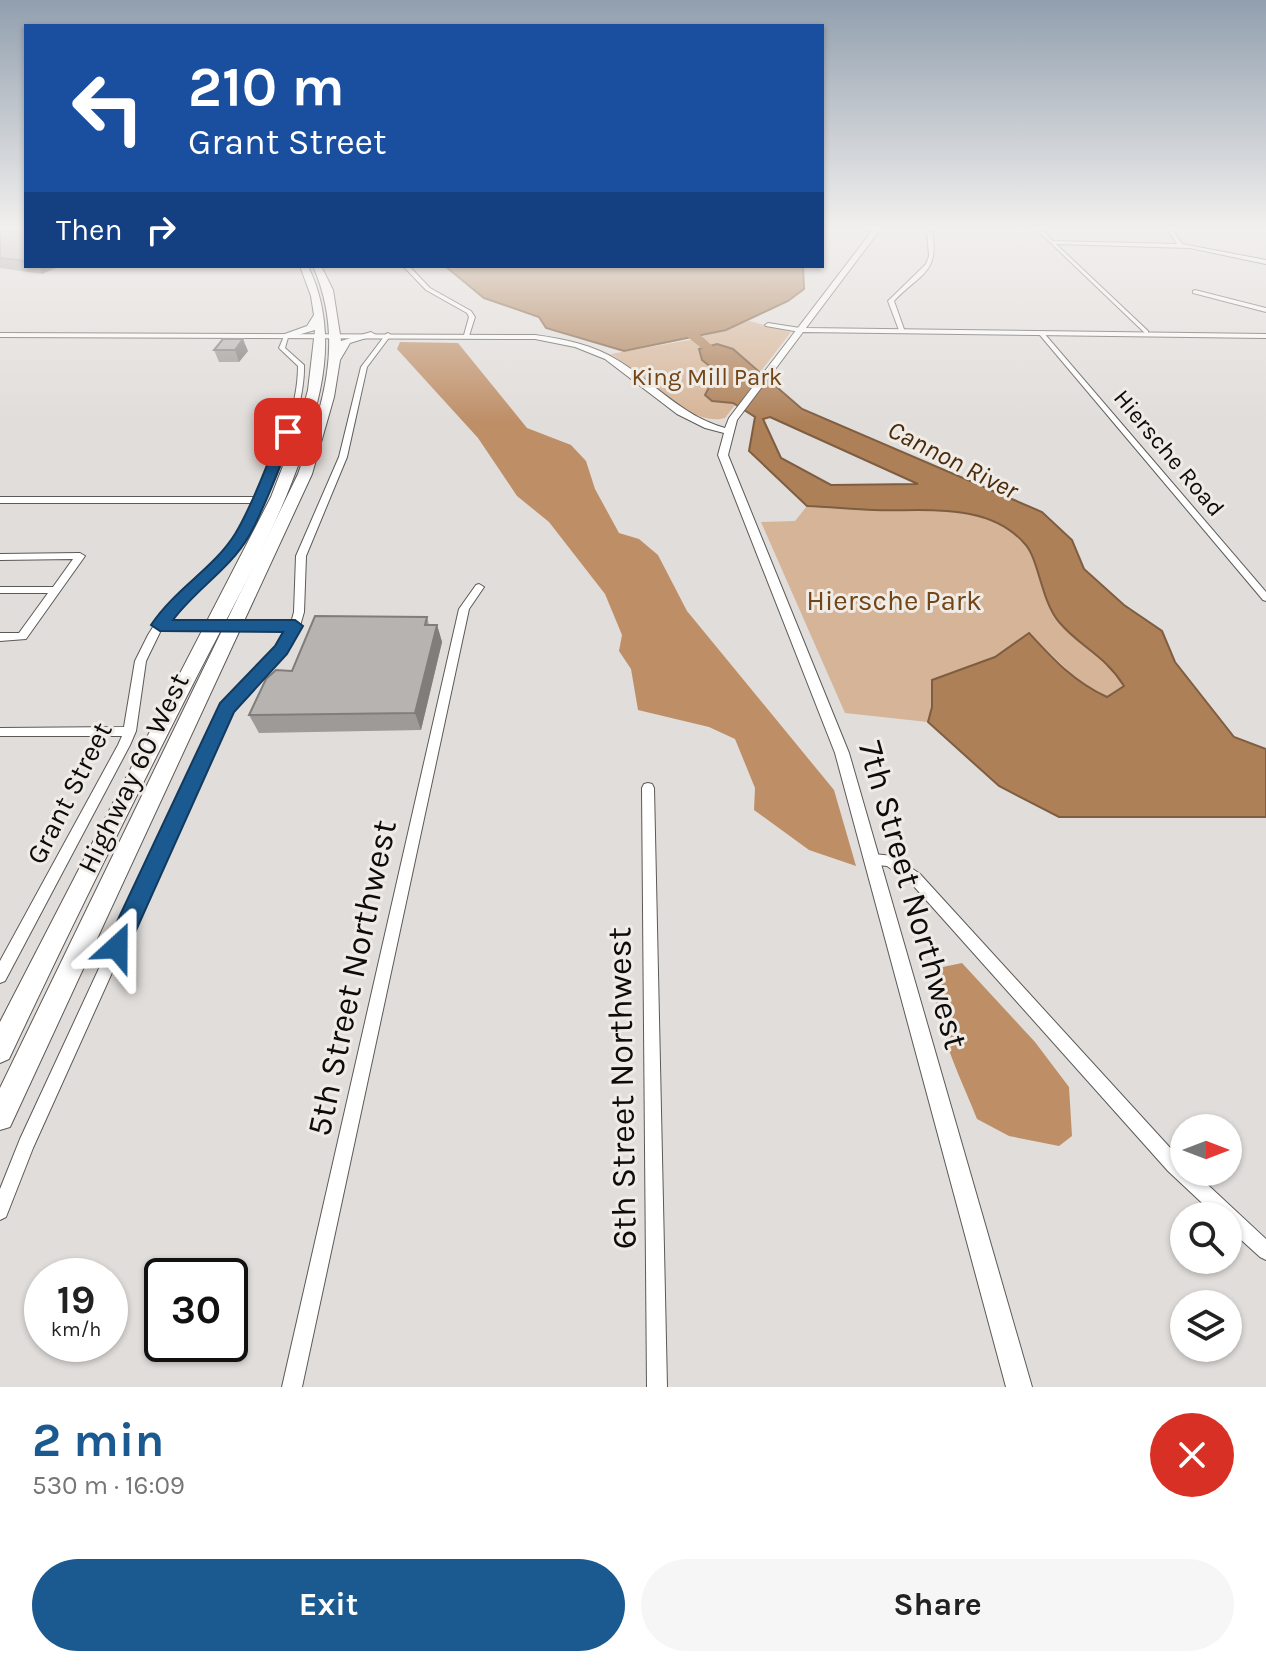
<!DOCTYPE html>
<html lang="en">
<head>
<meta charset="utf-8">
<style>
	:root { --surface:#fff; --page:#f6f6f6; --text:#222; --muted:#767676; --accent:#1b5a90 }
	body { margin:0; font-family:Karla,sans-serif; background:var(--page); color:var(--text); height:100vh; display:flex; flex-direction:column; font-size:30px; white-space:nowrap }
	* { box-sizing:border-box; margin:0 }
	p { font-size:26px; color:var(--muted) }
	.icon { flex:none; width:44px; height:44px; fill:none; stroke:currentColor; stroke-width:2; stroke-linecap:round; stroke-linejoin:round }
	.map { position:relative; height:1387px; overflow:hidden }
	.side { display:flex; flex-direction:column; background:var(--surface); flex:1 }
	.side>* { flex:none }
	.top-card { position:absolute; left:24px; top:24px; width:800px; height:244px; border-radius:0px; box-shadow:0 2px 6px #0004; background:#1a4fa0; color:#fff; overflow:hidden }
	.needle { width:52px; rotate:90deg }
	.tools { position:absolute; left:1170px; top:1114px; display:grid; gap:16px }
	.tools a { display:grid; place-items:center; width:72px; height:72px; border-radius:50%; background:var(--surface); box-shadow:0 2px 6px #0004; font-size:40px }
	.speed { position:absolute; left:24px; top:1258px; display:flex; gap:16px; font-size:40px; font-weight:700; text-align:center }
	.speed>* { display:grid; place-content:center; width:104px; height:104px; border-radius:50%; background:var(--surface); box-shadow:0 2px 6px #0004; line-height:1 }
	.speed small { font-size:20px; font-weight:400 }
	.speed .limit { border:4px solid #111; border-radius:12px; background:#fff; color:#111 }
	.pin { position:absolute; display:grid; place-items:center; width:68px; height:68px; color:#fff; margin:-34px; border-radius:16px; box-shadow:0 4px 12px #0006 }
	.me { position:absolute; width:88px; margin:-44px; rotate:24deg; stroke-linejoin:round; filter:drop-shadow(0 0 6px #0008) }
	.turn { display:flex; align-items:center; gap:28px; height:168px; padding:0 32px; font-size:36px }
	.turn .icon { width:104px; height:104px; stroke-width:2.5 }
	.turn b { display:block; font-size:56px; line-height:68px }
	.then { display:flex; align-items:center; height:76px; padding:0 32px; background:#0003; gap:16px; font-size:30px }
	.round { display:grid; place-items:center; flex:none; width:84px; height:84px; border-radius:42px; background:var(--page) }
	.head { display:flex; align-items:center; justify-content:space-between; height:136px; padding:0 32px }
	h1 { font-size:48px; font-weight:700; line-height:60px; color:var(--accent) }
	.action { display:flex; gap:16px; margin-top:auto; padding:16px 32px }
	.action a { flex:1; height:92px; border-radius:48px; background:var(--accent); color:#fff; font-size:32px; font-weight:700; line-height:92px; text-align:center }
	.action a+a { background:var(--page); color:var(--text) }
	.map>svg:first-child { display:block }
</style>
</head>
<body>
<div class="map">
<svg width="1266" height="1387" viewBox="0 0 1266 1387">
	<rect width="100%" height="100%" fill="#e1ddda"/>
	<!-- green -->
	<g fill="#d6b497">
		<path d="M749 321 791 332 725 418C690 428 641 374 611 354L695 339Z"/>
		<path d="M807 506C829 507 852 509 875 510 924 512 989 501 1026 544 1039 560 1041 601 1059 622 1081 648 1104 654 1124 686L1107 697 1084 686 1029 633 995 657 932 680V707L928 722 845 713 761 522 795 521Z"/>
	</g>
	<!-- forest -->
	<g fill="#be8f67">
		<polygon points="400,342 458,343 527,428 571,445 586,461 595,489 619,533 639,539 658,555 687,611 834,790 856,866 809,850 754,810 755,788 735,739 709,727 638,710 631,669 619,651 622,635 605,594 549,522 517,496 478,438 397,349"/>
		<path d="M962 963 1035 1042 1069 1087 1072 1136 1059 1146 1009 1136 977 1119C963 1082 923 1005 938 968Z"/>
	</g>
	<!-- water -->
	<g fill="#ae8058" stroke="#7e5d41" stroke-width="2" fill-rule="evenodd">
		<polygon points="445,266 803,266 804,289 788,301 726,330 624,351 546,328 539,317 484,298"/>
		<path d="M717 344 733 349 802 409 1042 512 1072 540 1084 569 1124 605 1162 631 1175 662 1234 737 1266 749V817H1059L999 786 928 722 932 707V680L995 657 1029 633C1053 659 1074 682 1107 697L1124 686C1104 654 1081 648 1059 622 1041 601 1039 559 1025 544 988 501 924 512 874 510 852 509 829 507 807 506L749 451 755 417 733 403 712 401 705 395 717 372 702 360 699 349ZM770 417 918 484 831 485 781 458 763 419Z"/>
	</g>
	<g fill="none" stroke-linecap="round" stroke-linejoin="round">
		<!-- river -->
		<path fill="#ae8058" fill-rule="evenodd" d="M670 319C688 318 719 352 730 366L728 369H720L704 350 670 323Z"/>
		<defs>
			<g id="minor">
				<polygon points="1034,227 1039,227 1053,241 1177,244 1166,227 1171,227 1182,244 1266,260 1266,264 1190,248 1056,244 1148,331 1148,333 1146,334"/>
				<path d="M927 230 932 231C940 274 919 274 894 301L905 332 900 333 888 301 926 264 929 256Z"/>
				<polygon points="403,266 409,266 430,288 471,311 475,317 469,336 464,335 469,317 467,313 426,290"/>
				<polygon points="1195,290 1266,308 1266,312 1193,293 1193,291"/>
				<polygon points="768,323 800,328 803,330 800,332 766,326 765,325"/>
				<polygon points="1039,332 1043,332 1266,592 1266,601 1263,600 1039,334"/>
				<path d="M388 333 391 335 367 367 347 457 306 556 304 612 300 626 292 645 243 694 225 722 33 1148 6 1217 0 1220V1189L20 1139 214 720 235 688 284 640 288 629 162 628 146 661 136 731 130 745 5 981 0 983V961L118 745 122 736H0V728L124 727 135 661 148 635 163 611 180 592 218 558 230 546 254 503H0V497H257C276 457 298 411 298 366L279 348 285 334H289L285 348 304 365C306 413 264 519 232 555 210 579 186 593 167 622L291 623 294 612 296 556 339 457 361 367 386 334Z"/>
				<polygon points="80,553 85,556 26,639 0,641 0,633 19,633 48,593 0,593 0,587 53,587 73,559 0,560 0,554"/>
				<polygon points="479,584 484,587 469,609 302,1387 282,1387 459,609 476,585"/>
				<polygon points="648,783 652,784 654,788 667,1387 647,1387 642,788 644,784"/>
				<polygon points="873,854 894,856 920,874 1184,1163 1184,1172 1194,1172 1266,1239 1266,1260 1260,1257 1228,1228 1228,1216 1216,1216 1168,1171 910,882 887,866 868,864 866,860 868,856"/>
			</g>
			<path id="tertiary" d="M875 227H882L806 328 1266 334V338L803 332 737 420 728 455 849 753 1032 1387H1006L835 753 718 455 724 433 705 428 677 414 605 359 575 347 535 339 0 337V333L535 335C564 339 594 345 619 361 656 384 682 416 725 428L729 418Z"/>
			<g id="primary">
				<path d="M300 266H308C327 305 329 347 320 390 298 495 241 589 193 684 130 808 68 933 9 1059L0 1063V1022L271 497 298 427 308 390 315 330 287 338 282 335 307 326 314 315 311 296Z"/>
				<path d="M313 266H321L333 290 341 341 371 332 376 335 350 343 340 360 334 397 312 474 10 1127 0 1130V1088L298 474C324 403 345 339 313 266Z"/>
			</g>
		</defs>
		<!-- minor casing -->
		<use href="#minor" stroke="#5c5956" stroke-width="2"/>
		<!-- tertiary casing -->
		<use href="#tertiary" stroke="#5c5956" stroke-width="2"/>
		<!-- primary casing -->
		<use href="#primary" stroke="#5c5956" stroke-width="2"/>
		<!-- minor -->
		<use href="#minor" fill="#fff" fill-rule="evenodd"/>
		<!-- tertiary -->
		<use href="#tertiary" fill="#fff" fill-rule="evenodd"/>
		<!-- primary -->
		<use href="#primary" fill="#fff" fill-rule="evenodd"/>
	</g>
	<!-- wall -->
	<g fill="#9d9a97">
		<polygon points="0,227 26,227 26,266 60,266 42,274 0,268"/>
		<polygon points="214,350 248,351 239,362 219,362"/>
		<polygon points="427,617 429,625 437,625 442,642 421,730 259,733 249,715 292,671"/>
	</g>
	<!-- shaded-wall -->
	<g fill="#807d7b">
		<polygon points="38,266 60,266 42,274"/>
		<polygon points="243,339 248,351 239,362 235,350"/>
		<polygon points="437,625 442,642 421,730 415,713"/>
	</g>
	<!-- building -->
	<g fill="#b7b3b0" stroke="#807d7b" stroke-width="2">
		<polygon points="0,227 26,227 26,261 0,258"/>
		<polygon points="223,339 243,339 235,350 214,350"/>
		<polygon points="315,616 427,617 425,625 437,625 415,713 249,715 266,679 276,670 292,671"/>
	</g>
	<!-- sky -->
	<linearGradient id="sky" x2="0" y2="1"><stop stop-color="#919fae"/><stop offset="0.54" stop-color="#f2f0ee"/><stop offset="1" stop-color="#f2f0ee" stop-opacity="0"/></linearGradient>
	<rect width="1266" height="422" fill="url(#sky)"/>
	<!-- route -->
	<path fill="#1b5a90" stroke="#123a5e" stroke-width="2" d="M288 428 294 432C279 466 267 504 249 536 230 569 195 590 173 620H295L303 626 287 654 234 712 125 955 117 958 108 955 105 947 220 703 275 646 283 632 160 631 151 625C175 589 214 568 235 534 254 503 266 465 281 432Z"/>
	<g text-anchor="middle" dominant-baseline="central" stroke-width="6" stroke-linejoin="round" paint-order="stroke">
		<!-- far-park labels -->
		<g font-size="24" fill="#734516" stroke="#efebe7">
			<text x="707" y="377">King Mill Park</text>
		</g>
		<!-- far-street labels -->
		<g font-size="24" fill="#0d0c0b" stroke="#efebe7">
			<text transform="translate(1169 453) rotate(50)">Hiersche Road</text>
		</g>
		<!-- far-water labels -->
		<g font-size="26" font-style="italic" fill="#4a2a09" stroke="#efebe7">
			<text transform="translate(953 460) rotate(27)">Cannon River</text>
		</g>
		<!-- park labels -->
		<g font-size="28" fill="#734516" stroke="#efebe7">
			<text x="894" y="600">Hiersche Park</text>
		</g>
		<!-- street labels -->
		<g font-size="28" fill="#0d0c0b" stroke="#efebe7">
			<text transform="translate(133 773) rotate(-64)">Highway 60 West</text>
			<text transform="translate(69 793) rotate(-63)">Grant Street</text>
		</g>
		<!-- near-street labels -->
		<g font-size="34" fill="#0d0c0b" stroke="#efebe7">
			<text transform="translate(913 895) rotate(74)">7th Street Northwest</text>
			<text transform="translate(352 978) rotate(-78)">5th Street Northwest</text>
			<text transform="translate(622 1088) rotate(-91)">6th Street Northwest</text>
		</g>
	</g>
</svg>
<div class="tools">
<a><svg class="needle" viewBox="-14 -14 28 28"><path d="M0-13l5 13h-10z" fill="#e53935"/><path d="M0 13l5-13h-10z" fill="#767676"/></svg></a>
<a><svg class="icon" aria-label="search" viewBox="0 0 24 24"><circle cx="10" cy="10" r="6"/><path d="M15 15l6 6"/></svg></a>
<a><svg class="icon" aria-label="layers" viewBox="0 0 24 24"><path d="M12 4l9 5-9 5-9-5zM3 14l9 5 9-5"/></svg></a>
</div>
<div class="speed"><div>19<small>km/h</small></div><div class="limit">30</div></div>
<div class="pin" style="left:288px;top:432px;background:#d93025"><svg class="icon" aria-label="arrive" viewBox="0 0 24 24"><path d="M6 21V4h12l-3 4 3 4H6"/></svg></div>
<svg class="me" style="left:117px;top:947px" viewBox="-20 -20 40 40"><path d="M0-17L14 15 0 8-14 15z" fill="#1b5a90" stroke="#fff" stroke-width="4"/></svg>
<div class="top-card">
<div class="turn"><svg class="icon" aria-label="left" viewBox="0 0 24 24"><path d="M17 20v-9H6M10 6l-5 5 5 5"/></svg><div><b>210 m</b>Grant Street</div></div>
<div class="then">Then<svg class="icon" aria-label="right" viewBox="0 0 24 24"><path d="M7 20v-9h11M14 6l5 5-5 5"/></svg></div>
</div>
</div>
<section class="side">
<div class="head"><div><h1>2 min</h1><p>530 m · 16:09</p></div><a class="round" style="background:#d93025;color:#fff"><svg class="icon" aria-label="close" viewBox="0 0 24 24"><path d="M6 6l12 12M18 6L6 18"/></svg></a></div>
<div class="action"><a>Exit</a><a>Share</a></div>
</section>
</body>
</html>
